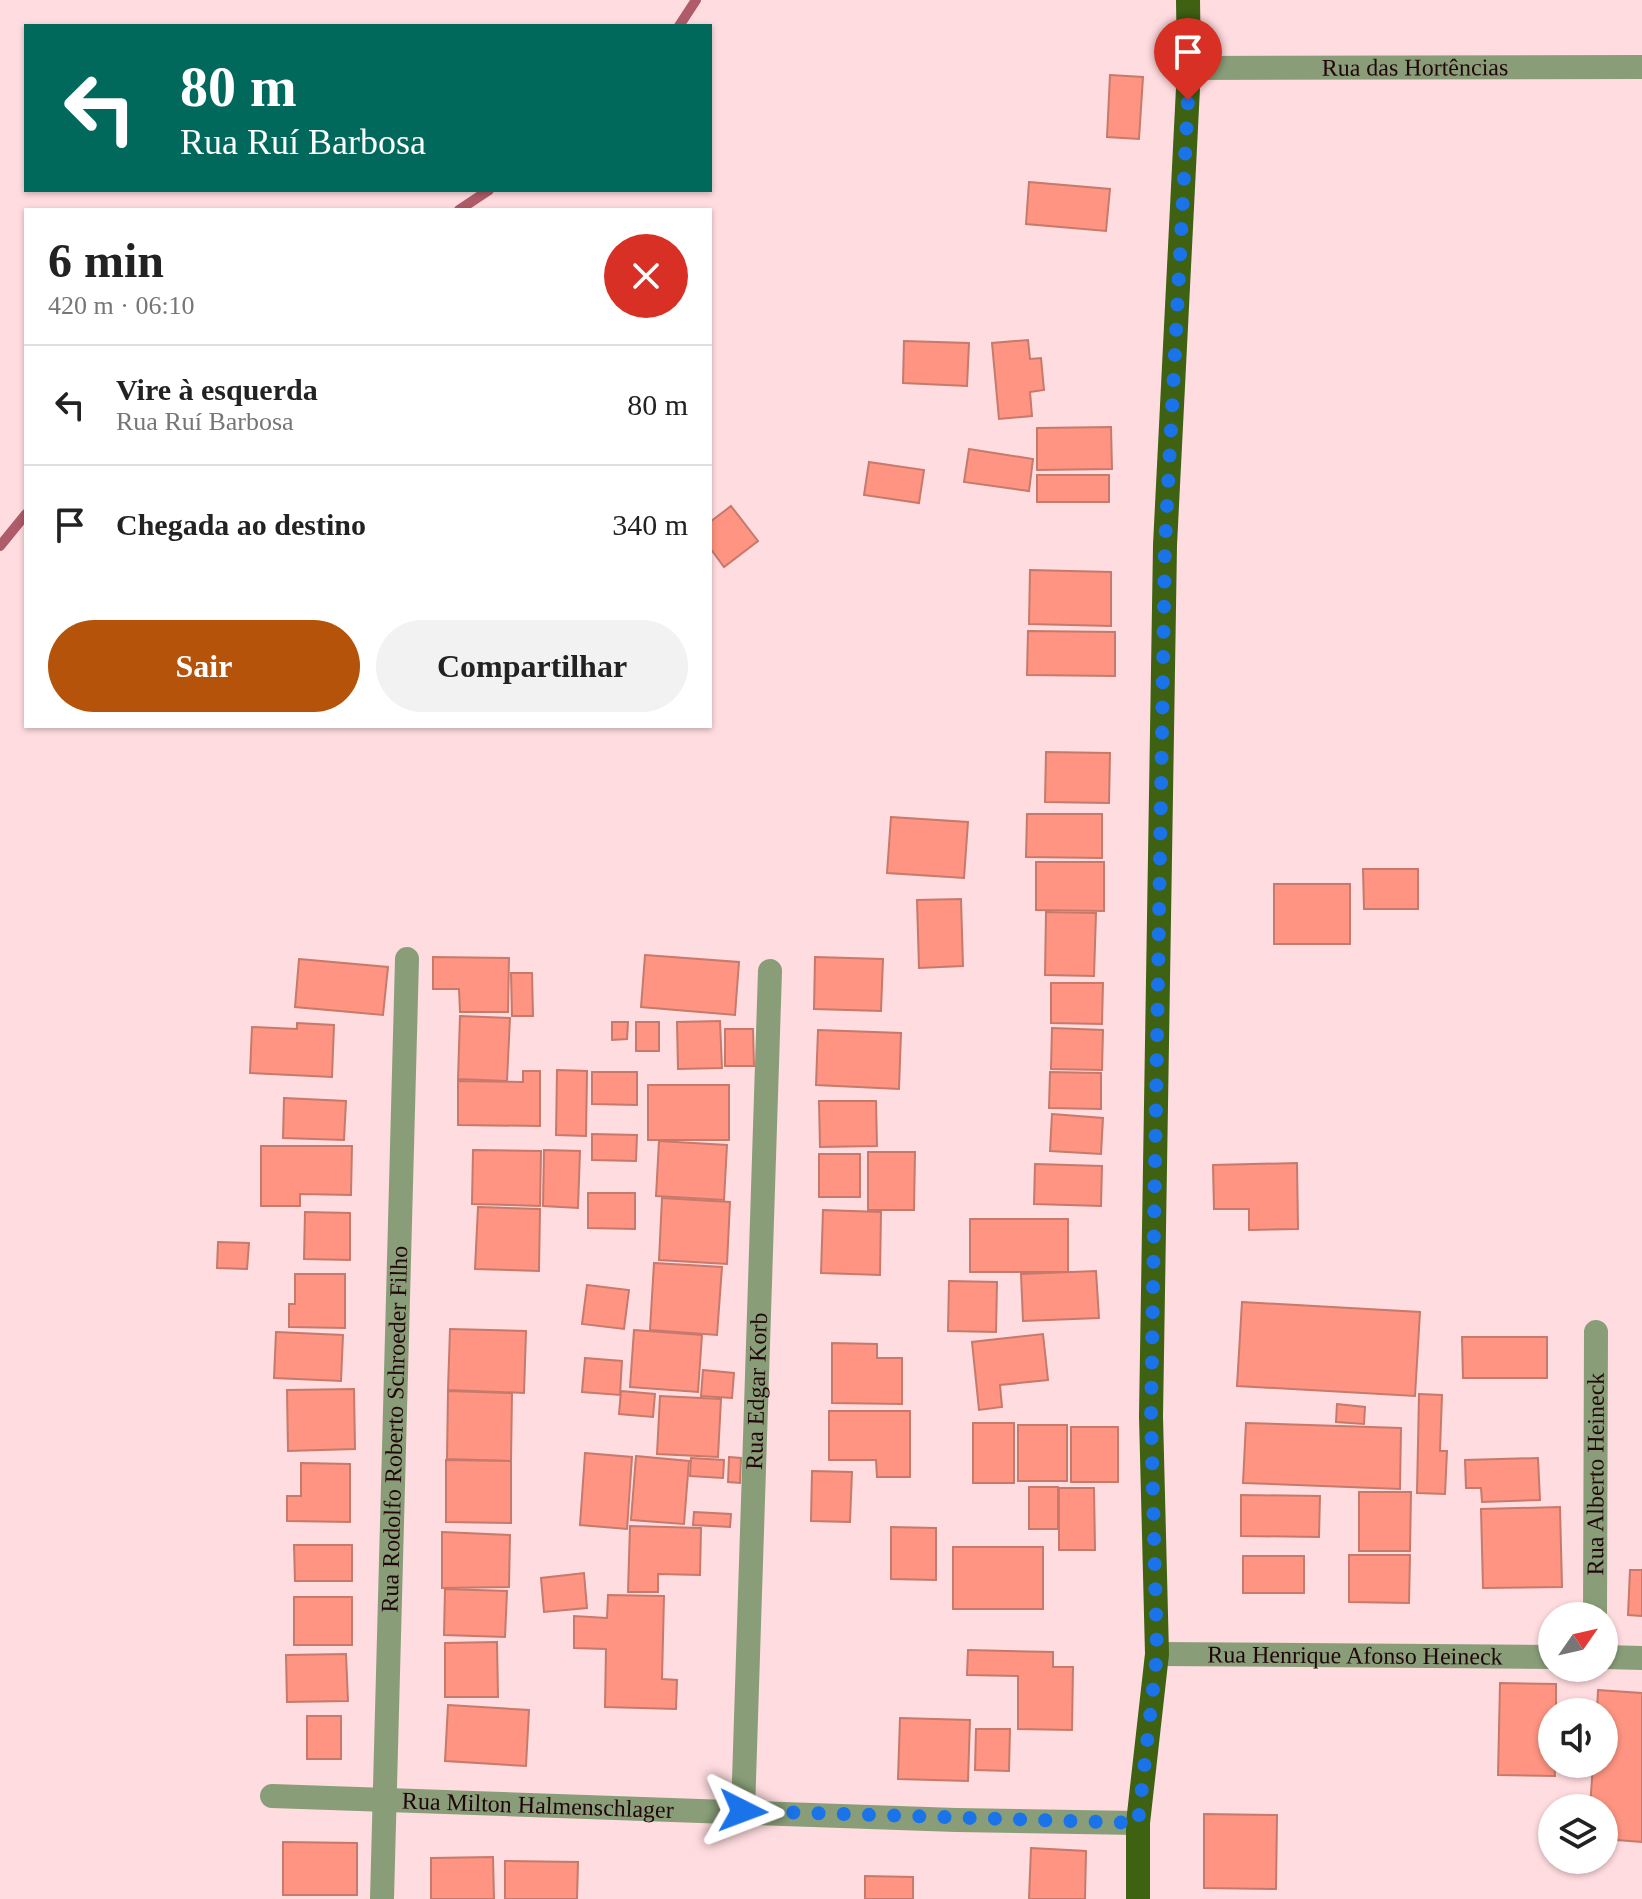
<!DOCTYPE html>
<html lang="pt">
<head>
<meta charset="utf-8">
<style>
	:root { --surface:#fff; --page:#f2f2f2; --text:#222; --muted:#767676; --line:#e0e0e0; --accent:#b45309 }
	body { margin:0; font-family:Georgia,serif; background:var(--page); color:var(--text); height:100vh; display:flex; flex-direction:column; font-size:30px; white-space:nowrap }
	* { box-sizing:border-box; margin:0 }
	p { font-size:26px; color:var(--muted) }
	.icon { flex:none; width:44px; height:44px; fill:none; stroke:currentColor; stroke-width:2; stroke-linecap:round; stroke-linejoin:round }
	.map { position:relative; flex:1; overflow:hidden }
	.sheet { position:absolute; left:24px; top:208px; width:688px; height:520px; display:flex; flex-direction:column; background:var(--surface); border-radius:0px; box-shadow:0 2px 6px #0004 }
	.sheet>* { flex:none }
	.top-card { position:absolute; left:24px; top:24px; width:688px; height:168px; border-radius:0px; box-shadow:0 2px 6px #0004; background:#00695c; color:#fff; overflow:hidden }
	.needle { width:52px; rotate:56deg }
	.controls { position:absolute; left:1538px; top:1602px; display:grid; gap:16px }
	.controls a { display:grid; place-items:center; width:80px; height:80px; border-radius:50%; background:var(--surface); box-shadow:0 2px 6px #0004; font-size:40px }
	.pin { position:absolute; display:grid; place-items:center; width:68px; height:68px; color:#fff; margin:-82px -34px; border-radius:50% 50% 50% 0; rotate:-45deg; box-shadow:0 0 8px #0007 }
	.pin .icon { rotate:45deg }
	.me { position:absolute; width:88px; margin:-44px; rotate:93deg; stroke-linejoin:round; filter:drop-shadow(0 0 6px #0008) }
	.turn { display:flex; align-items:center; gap:28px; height:168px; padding:0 24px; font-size:36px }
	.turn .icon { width:104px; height:104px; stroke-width:2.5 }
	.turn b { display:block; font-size:56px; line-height:68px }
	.round { display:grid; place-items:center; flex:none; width:84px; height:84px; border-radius:42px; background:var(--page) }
	.overview { display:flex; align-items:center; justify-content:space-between; height:136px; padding:0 24px }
	h1 { font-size:48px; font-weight:800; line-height:60px }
	.action { display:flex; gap:16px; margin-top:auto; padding:16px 24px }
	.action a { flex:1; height:92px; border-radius:48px; background:var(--accent); color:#fff; font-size:32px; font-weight:800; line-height:92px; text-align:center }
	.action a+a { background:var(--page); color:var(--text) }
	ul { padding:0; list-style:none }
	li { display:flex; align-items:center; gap:24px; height:120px; padding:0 24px; border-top:2px solid var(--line) }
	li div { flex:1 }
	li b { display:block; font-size:30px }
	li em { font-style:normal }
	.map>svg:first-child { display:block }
</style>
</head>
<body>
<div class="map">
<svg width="1642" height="1899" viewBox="0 0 1642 1899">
	<rect width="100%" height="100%" fill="#ffdcdf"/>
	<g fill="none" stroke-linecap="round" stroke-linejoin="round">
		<!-- stream -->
		<g stroke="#af5b69" stroke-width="10">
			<polyline points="679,26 696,0"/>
			<polyline points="459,210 489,190"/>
			<polyline points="0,546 26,514"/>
		</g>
	</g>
	<!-- building -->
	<g fill="#fe9481" stroke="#c67a6c" stroke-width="2">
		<polygon points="1110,75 1143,77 1139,139 1107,137"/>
		<polygon points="1029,182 1110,189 1106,231 1026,224"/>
		<polygon points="1028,340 1030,359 1041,358 1044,390 1030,392 1032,416 999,419 992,343"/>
		<polygon points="904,341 969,343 967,386 903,383"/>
		<polygon points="1111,427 1112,469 1037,470 1037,428"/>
		<polygon points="969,449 1033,459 1029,491 964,482"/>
		<polygon points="869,462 924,470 919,503 864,495"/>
		<rect x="1037" y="475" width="72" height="27"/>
		<polygon points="731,506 758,541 724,567 710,548 710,522"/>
		<polygon points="1030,570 1111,572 1111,626 1029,624"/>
		<polygon points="1028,631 1115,632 1115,676 1027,675"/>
		<polygon points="1046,752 1110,753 1109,803 1045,802"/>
		<polygon points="1027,814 1102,814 1102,858 1026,857"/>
		<polygon points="891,817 968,822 964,878 887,873"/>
		<polygon points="1036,862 1104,862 1104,911 1036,910"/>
		<polygon points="1363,869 1418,869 1418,909 1364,909"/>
		<rect x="1274" y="884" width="76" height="60"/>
		<polygon points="961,899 963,966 919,968 917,900"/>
		<polygon points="1046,912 1096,913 1094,976 1045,975"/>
		<polygon points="645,955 739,962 735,1015 641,1007"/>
		<polygon points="433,957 509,958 508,1012 460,1012 459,989 433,989"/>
		<polygon points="815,957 883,959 881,1011 814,1009"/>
		<polygon points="299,959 388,967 383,1015 295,1007"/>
		<polygon points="511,973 532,973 533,1016 512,1016"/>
		<polygon points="1051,983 1103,983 1102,1024 1051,1023"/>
		<polygon points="460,1016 510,1018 507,1081 458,1079"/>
		<polygon points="720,1021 722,1068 678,1069 677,1022"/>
		<polygon points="612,1022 628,1022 627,1039 612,1040"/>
		<rect x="636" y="1022" width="23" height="29"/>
		<polygon points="297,1023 334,1025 332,1077 250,1073 252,1027 297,1029"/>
		<polygon points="1052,1028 1103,1030 1102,1070 1051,1069"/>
		<polygon points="725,1029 753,1029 754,1066 725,1066"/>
		<polygon points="818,1030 901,1033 899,1089 816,1085"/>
		<polygon points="557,1070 587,1071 586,1136 556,1135"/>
		<polygon points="523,1071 540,1071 540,1126 458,1125 458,1081 523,1082"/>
		<polygon points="592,1072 637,1072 637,1105 592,1104"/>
		<polygon points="1050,1072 1101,1073 1101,1109 1049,1108"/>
		<rect x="648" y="1085" width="81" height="55"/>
		<polygon points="284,1098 346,1101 344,1140 283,1138"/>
		<polygon points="819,1101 876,1101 877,1146 820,1147"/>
		<polygon points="1052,1114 1103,1118 1101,1154 1050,1151"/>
		<polygon points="592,1134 637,1135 636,1161 592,1160"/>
		<polygon points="659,1141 727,1145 724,1200 656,1196"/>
		<polygon points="261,1146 352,1146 351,1195 300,1194 300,1206 261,1206"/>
		<polygon points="473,1150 541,1151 540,1206 472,1204"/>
		<polygon points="544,1150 580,1151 578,1208 543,1206"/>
		<polygon points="868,1152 915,1152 914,1210 868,1210"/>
		<rect x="819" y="1154" width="41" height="43"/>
		<polygon points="1297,1163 1298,1229 1249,1230 1249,1209 1214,1209 1213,1165"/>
		<polygon points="1035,1164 1102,1166 1101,1206 1034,1204"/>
		<polygon points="588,1193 635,1193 635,1229 588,1228"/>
		<polygon points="662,1198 730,1202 727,1264 659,1260"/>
		<polygon points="478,1207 540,1209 539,1271 475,1269"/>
		<polygon points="823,1210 881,1212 880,1275 821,1273"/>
		<polygon points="305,1212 350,1213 350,1260 304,1259"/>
		<rect x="970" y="1219" width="98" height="53"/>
		<polygon points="218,1242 249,1243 247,1269 217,1268"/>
		<polygon points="654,1263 722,1267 717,1335 650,1330"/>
		<polygon points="1096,1271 1099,1318 1023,1321 1021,1274"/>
		<polygon points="295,1274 345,1274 345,1328 289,1327 289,1304 295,1304"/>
		<polygon points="949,1281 997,1282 996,1332 948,1331"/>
		<polygon points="587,1285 629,1290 624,1329 582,1324"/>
		<polygon points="1242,1302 1420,1312 1415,1396 1237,1386"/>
		<polygon points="450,1329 526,1331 524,1393 448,1390"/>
		<polygon points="634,1330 702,1335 698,1392 630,1387"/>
		<polygon points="276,1332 343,1335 341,1381 274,1378"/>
		<polygon points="1043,1334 1048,1380 1000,1385 1002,1407 979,1410 972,1342"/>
		<polygon points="1462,1337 1547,1337 1547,1378 1463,1378"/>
		<polygon points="832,1343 877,1344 877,1358 902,1358 902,1404 832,1403"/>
		<polygon points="585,1358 622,1361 620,1395 582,1392"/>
		<polygon points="703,1370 734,1373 732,1398 701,1396"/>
		<polygon points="354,1389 355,1449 288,1451 287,1390"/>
		<polygon points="448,1391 512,1393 511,1461 447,1459"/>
		<polygon points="621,1391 655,1394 653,1417 619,1414"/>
		<polygon points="1419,1394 1442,1395 1440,1451 1447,1451 1445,1494 1417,1493"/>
		<polygon points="660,1396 721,1399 718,1457 657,1454"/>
		<polygon points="1337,1404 1365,1407 1364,1424 1336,1422"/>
		<polygon points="829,1411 910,1411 910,1477 877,1477 876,1460 829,1460"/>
		<rect x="973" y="1423" width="41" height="60"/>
		<polygon points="1246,1423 1401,1428 1400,1489 1243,1483"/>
		<rect x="1018" y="1425" width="49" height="56"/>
		<rect x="1071" y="1427" width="47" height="55"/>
		<polygon points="585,1453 632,1457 627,1529 580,1525"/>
		<polygon points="636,1456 689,1461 684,1524 631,1520"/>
		<polygon points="729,1457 741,1458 740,1483 728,1482"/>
		<polygon points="691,1458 724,1460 723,1478 690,1476"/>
		<polygon points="1538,1458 1540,1500 1482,1502 1481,1488 1466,1488 1465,1460"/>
		<polygon points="446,1460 511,1461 511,1523 446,1522"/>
		<polygon points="301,1463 350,1464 350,1522 287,1521 287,1496 301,1496"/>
		<polygon points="812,1471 852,1472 850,1522 811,1521"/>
		<rect x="1029" y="1487" width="29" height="42"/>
		<polygon points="1059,1488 1094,1488 1095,1550 1059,1550"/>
		<polygon points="1359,1492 1411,1492 1410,1551 1359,1551"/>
		<polygon points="1241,1495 1320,1496 1319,1537 1241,1536"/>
		<polygon points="1560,1507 1562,1587 1483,1588 1481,1509"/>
		<polygon points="694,1512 731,1514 730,1527 693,1525"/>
		<polygon points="630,1526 701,1528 700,1575 658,1574 658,1592 628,1592"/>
		<polygon points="891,1527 936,1528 936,1580 891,1579"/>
		<polygon points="442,1532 510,1535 509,1587 442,1588"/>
		<polygon points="294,1545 352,1545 352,1581 295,1581"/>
		<rect x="953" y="1547" width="90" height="62"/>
		<polygon points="1349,1555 1410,1555 1409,1603 1349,1602"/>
		<rect x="1243" y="1556" width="61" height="37"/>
		<polygon points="1630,1570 1642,1570 1642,1616 1628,1615"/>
		<polygon points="584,1573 587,1608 544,1612 541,1578"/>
		<polygon points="445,1589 507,1591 505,1637 444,1635"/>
		<polygon points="608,1595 664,1596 662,1679 677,1680 676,1709 605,1707 606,1649 574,1648 574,1616 607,1618"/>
		<rect x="294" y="1597" width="58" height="48"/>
		<polygon points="497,1642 498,1697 445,1697 445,1643"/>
		<polygon points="968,1650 1053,1652 1053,1667 1073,1667 1072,1730 1018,1729 1018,1676 967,1675"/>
		<polygon points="346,1654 348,1701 287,1702 286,1655"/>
		<polygon points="1500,1683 1556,1684 1556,1712 1552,1712 1555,1776 1498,1775"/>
		<polygon points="1598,1690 1642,1693 1642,1842 1604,1839 1604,1808 1590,1808 1593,1764 1604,1764 1604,1712 1597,1712"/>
		<polygon points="448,1705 529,1710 526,1766 445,1761"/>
		<polygon points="1560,1706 1590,1707 1589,1712 1560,1712"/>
		<rect x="307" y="1716" width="34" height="43"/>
		<polygon points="900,1718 970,1720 968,1781 898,1779"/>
		<polygon points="976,1729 1010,1729 1009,1771 975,1770"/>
		<polygon points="1204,1814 1277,1815 1276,1889 1204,1888"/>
		<polygon points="283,1842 357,1843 357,1895 283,1895"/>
		<polygon points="1031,1848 1086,1851 1085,1899 1029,1899"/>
		<polygon points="493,1857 494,1899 431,1899 431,1858"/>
		<polygon points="505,1861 578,1862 577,1899 505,1899"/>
		<polygon points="865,1876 913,1877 913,1899 865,1899"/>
	</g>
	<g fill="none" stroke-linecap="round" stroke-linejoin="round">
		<!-- minor -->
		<g stroke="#899e78" stroke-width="24">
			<path id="s1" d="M1189 68 1642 67"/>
			<path id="s2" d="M1595 1616 1596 1332"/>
			<path id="s3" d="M1157 1654 1552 1657"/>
			<polyline points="1604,1657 1642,1658"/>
			<path id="s4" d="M272 1796 956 1820 1138 1823"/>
			<path id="s5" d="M743 1811 770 971"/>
			<path id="s6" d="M382 1899 407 959"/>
		</g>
		<!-- major -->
		<polyline stroke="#3e6112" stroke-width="24" points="1138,1899 1138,1823 1157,1654 1151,1416 1165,545 1189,68 1188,0"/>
	</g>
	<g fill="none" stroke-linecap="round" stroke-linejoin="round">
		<!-- route -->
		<polyline stroke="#1a73e8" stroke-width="14" stroke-dasharray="0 25.2" points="743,1811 1138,1823 1157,1654 1151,1416 1165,545 1188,100"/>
	</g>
	<g text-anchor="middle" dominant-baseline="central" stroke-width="6" stroke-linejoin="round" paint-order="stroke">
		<!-- street labels -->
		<g font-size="24" fill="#22060b" stroke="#ffdcdf">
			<text stroke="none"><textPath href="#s1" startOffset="226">Rua das Hortências</textPath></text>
			<text stroke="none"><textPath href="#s5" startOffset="420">Rua Edgar Korb</textPath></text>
			<text stroke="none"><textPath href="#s6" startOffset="470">Rua Rodolfo Roberto Schroeder Filho</textPath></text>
			<text stroke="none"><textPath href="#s2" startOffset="142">Rua Alberto Heineck</textPath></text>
			<text stroke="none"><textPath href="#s3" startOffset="198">Rua Henrique Afonso Heineck</textPath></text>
			<text stroke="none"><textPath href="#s4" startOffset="266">Rua Milton Halmenschlager</textPath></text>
		</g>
	</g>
</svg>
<div class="controls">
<a><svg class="needle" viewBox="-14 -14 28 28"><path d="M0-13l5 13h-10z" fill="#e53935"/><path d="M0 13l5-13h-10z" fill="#767676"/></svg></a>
<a><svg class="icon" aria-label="sound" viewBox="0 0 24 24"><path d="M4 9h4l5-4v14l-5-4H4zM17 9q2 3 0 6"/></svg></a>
<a><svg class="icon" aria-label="layers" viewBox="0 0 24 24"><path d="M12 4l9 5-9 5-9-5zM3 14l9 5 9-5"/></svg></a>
</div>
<div class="pin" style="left:1188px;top:100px;background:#d93025"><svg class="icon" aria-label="arrive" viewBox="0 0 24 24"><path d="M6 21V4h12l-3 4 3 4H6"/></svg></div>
<svg class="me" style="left:743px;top:1811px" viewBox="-20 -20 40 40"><path d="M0-17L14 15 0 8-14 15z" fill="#1a73e8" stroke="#fff" stroke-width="4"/></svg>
<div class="top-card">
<div class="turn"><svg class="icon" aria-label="left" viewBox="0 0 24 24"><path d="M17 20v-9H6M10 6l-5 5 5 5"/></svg><div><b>80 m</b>Rua Ruí Barbosa</div></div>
</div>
<section class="sheet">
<div class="overview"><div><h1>6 min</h1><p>420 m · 06:10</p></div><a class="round" style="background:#d93025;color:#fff"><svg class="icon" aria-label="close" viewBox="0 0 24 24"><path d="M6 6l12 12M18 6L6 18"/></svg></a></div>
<ul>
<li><svg class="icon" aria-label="left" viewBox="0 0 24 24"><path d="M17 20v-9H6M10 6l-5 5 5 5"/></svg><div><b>Vire à esquerda</b><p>Rua Ruí Barbosa</p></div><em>80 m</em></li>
<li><svg class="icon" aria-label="arrive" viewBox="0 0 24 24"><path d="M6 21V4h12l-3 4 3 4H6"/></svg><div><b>Chegada ao destino</b></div><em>340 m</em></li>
</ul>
<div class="action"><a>Sair</a><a>Compartilhar</a></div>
</section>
</div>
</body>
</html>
